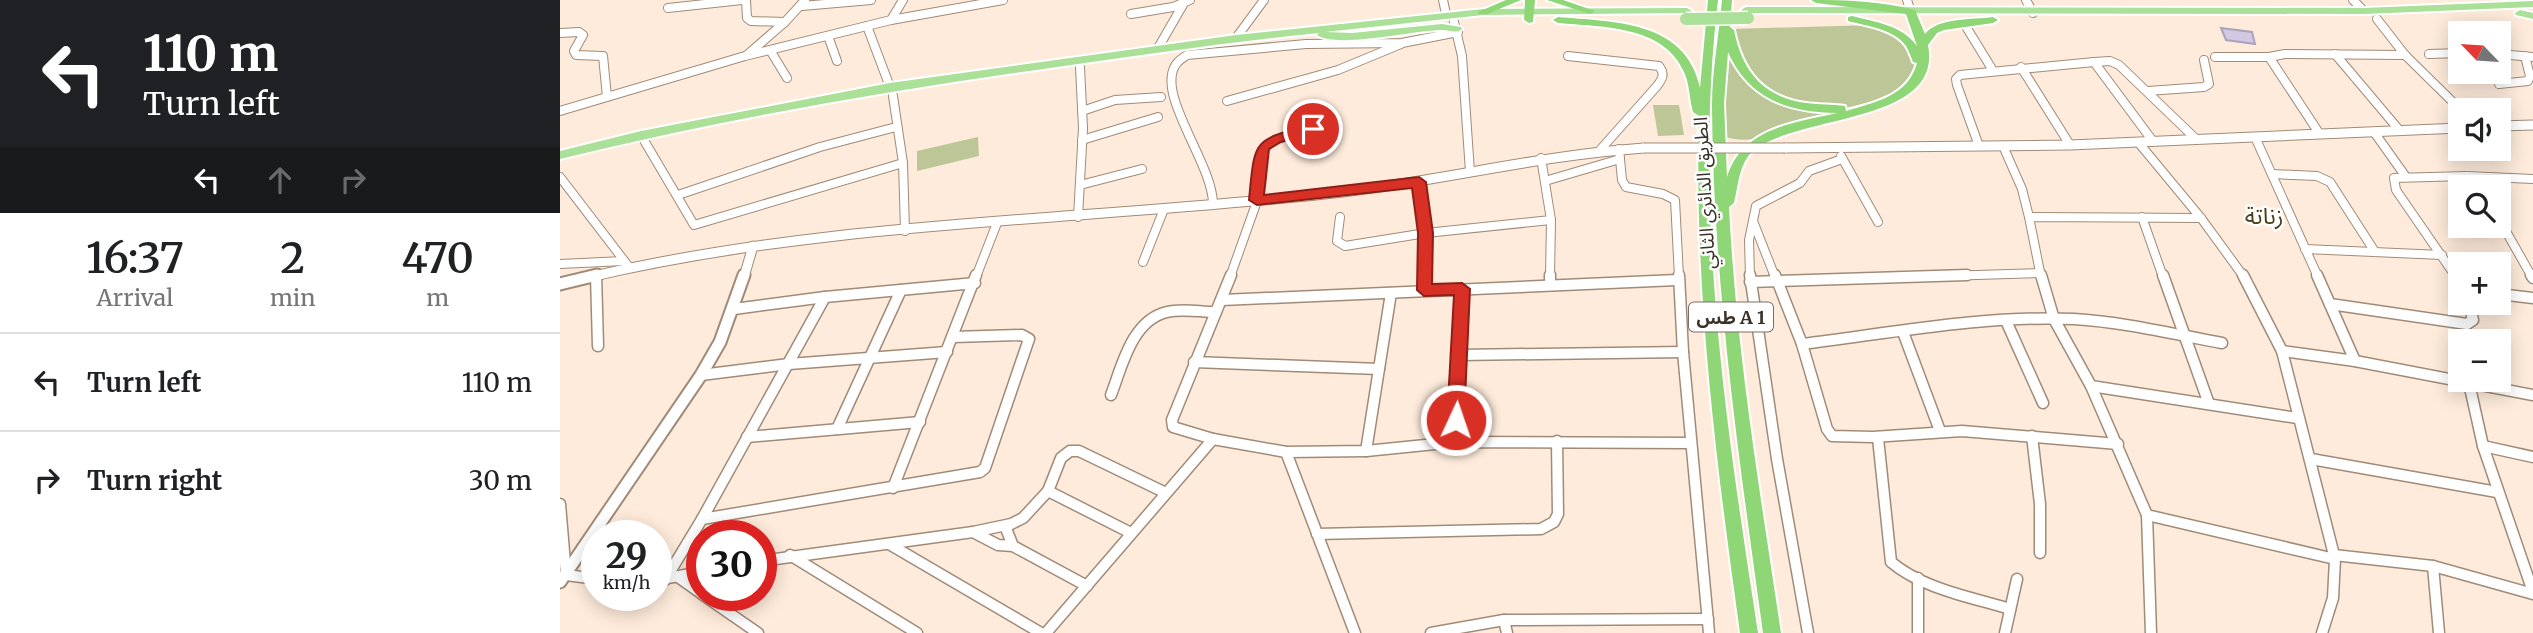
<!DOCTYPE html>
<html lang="en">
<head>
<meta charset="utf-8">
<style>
	:root { --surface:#fff; --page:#f2f2f2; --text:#202124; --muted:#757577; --line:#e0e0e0 }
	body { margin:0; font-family:Merriweather,"Noto Sans Arabic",serif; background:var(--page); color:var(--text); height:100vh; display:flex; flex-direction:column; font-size:26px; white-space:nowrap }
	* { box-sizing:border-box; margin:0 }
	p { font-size:23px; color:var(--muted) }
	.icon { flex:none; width:38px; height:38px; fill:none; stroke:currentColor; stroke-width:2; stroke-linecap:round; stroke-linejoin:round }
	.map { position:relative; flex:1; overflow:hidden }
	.panel { display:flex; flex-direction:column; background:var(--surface); width:560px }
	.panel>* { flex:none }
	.top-card { background:#202124; color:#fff; overflow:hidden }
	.needle { width:46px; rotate:295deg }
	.fabs { position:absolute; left:1888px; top:21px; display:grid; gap:14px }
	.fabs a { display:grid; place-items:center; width:63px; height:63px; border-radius:0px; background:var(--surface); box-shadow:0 4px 18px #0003; font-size:35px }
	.speed { position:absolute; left:21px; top:520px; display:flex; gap:14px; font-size:35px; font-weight:700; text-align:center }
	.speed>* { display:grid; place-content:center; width:91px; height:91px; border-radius:50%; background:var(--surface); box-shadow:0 4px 18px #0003; line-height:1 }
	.speed small { font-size:18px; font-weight:400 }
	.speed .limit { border:10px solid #d22; background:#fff; color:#111 }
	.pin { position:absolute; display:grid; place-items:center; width:60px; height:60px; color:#fff; margin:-30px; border:4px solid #fff; border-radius:50%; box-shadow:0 2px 7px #0007 }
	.me { position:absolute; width:77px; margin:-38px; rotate:3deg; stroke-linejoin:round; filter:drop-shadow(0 0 5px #0008) }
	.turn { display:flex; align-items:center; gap:24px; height:147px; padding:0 28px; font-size:32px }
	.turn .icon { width:91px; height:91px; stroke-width:2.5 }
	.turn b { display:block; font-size:49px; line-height:60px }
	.lanes { display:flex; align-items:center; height:66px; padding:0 28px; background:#0003; justify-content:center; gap:35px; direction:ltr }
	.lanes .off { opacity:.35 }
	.eta { display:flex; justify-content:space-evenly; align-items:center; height:119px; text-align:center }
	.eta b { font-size:42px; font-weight:600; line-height:49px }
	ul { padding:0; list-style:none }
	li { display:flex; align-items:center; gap:21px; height:98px; padding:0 28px; border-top:2px solid var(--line) }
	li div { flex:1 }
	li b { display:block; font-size:26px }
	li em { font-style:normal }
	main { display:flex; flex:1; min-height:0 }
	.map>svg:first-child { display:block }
</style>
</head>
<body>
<main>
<section class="panel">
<div class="top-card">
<div class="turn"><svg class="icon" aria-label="left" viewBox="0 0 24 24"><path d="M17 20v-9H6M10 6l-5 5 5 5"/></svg><div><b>110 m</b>Turn left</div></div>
<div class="lanes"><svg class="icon" aria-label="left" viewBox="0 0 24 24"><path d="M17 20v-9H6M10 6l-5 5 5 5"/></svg><svg class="icon off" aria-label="ahead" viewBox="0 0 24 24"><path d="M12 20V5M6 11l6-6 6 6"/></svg><svg class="icon off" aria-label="right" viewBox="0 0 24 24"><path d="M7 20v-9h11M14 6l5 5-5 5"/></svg></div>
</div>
<div class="eta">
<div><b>16:37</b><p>Arrival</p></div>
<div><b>2</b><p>min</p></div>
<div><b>470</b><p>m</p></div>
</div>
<ul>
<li><svg class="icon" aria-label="left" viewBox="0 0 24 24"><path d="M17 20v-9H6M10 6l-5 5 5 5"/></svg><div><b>Turn left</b></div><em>110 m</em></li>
<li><svg class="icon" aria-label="right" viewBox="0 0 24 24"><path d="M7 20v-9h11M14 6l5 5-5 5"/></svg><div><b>Turn right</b></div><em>30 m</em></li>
</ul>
</section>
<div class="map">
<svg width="1973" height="633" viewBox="0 0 1973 633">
	<rect width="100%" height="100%" fill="#feebdb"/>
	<!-- green -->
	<g fill="#bcc697">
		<path d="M1313 25 1333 31 1357 59C1345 98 1315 101 1280 109L1282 115C1246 125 1196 150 1159 135V102L1171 29Z"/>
		<polygon points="1093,105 1119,105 1124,135 1098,136"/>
		<polygon points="418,137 419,156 357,171 357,151"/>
	</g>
	<!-- building -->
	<polygon fill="#d1c8e3" stroke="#aba2bc" stroke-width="2" points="1661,28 1692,32 1695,44 1666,40"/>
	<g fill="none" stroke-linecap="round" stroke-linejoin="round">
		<defs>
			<g id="minor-far1">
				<polyline points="186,0 187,18 191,21 225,22"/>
				<polyline points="883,0 886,14"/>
				<polyline points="1347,0 1351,12"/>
				<polyline points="1466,0 1473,13"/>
				<polyline points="1793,0 1804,11"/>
				<polyline points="242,6 311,0"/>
				<polyline points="108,8 182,0"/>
				<polyline points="571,14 613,7 630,0"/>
				<polyline points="1817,19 1845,55 1901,110"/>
				<polyline points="331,20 343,0"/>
				<polyline points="894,22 902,56 910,172"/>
				<polyline points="1405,25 1432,69"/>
				<polyline points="307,26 330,87"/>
				<polyline points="0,33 19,32 23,35 14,51 16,55 43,56 47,97"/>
				<polyline points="268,36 277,61"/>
				<polyline points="676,38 704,0"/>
				<polyline points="598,48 624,3"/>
				<polyline points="210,50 227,78"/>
				<polyline points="1775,54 1840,131"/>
				<polyline points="1869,54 1900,53"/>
				<polyline points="1939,54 1973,57"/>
				<polyline points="187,55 225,22 245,0"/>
				<path d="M1008 56 1099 66C1105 74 1103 78 1097 86L1040 150"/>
				<polyline points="1655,57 1709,57"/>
				<polyline points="1534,62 1550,61 1559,65 1636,139"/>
				<polyline points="1461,67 1510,145"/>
				<polyline points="1939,84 1968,81 1970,76 1965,56"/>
				<polyline points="1588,91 1644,87 1649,84 1644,60"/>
				<polyline points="333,96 343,163 345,231"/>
				<polyline points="667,101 778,70 841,44"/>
				<polyline points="0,111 185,56 331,20 443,0"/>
				<polyline points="522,111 555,100 601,97"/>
				<polyline points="1814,132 1846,177"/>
				<polyline points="1759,133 1709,57 1725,54 1845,55"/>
				<polyline points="1695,137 1758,277"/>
				<polyline points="522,140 598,117"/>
				<polyline points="85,142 134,225 343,163"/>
				<polyline points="1578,142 1641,218 1684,277"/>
				<polyline points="1419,146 1397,85 1396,79 1400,75 1534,62 1592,140"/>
				<polyline points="1443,146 1462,189 1469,217"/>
				<polyline points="1059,149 1062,180 1066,187 1103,194 1115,200 1119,277"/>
				<polyline points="1281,156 1318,222"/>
				<polyline points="1712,174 1757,176 1770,182 1815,252"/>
				<polyline points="1907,176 1916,187"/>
				<polyline points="0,177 69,267"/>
				<polyline points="985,181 1060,159"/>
				<polyline points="858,182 866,233 864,277"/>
				<polyline points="520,185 582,169"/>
				<polyline points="118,195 260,147 336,127"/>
				<path d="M653 203C652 163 597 96 615 66 617 61 623 58 627 55L746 44 842 43 898 32"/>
				<polyline points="518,217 523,128 520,67"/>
				<polyline points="780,217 777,241 785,246 866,233 991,220 981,158"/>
				<polyline points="1582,217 1603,277"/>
				<polyline points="1939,219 1972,277"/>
				<polyline points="1193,221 1215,277"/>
				<polyline points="1745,249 1882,255"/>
				<polyline points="583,262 604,209"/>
				<polyline points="0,264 64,261"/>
				<polyline points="416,277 437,223"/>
				<polyline points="670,277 696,204 702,150 716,139 772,124"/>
				<polyline points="990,277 991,220"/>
				<polyline points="1190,277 1189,240 1196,206 1240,183 1249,171 1282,159"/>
				<polyline points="1351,277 1480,273"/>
				<polyline points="1481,277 1469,217 1641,218"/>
				<polyline points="1896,277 1836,190 1834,178 1907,176 1973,179"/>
			</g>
			<g id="minor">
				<polyline points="36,275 38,346"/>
				<polyline points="671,275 612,420 613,427 653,439 726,452 806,451 895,442 1131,443"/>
				<polyline points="1119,275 1123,352 1149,633"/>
				<polyline points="1190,275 1217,459 1248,633"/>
				<polyline points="1215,275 1242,344 1267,429 1272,436 1313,437 1402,431 1558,444"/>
				<polyline points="1481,275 1494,319 1531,386 1587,515 1591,633"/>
				<polyline points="1603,275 1649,404"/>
				<polyline points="1683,275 1722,351 1775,559 1773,598 1762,633"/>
				<polyline points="1757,275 1795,361"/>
				<polyline points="1895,275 1900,283"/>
				<polyline points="1971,275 1973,278"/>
				<polyline points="1190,282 1407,275"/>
				<polyline points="990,285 990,275"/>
				<polyline points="864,290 865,275"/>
				<polyline points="1939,294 1973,298"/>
				<polyline points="662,300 1117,280"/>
				<polyline points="1770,304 1907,324 1913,320 1909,303"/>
				<polyline points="174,309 265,297 415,283"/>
				<polyline points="1447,323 1483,403"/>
				<polyline points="1343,332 1380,431"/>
				<path d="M1242 344C1331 333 1424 315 1514 319 1564 322 1613 334 1662 343"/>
				<polyline points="1722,351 1795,361 1973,395"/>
				<polyline points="899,355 1123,352"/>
				<polyline points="634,362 819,369"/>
				<polyline points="141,375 229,364 387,352"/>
				<polyline points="1909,383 1923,446 1973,592"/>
				<polyline points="1531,386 1737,418"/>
				<path d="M551 395C562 366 572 320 607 312 622 308 640 312 656 312"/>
				<polyline points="277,429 341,290"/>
				<polyline points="1472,436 1480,504 1480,553"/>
				<polyline points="187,437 360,422"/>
				<path d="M1318 438 1331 562C1363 589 1411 597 1450 609"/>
				<polyline points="895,442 902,289"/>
				<polyline points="1923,446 1973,457"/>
				<polyline points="806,451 831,293"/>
				<polyline points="726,452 795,633"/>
				<polyline points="1751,459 1937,492"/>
				<polyline points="333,488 416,275"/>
				<polyline points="488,491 571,533"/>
				<polyline points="0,504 6,575 37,579"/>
				<polyline points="1587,515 1775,559"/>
				<polyline points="142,519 420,472 425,468 469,339 462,335 393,337"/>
				<polyline points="445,526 453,546"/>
				<polyline points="413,532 438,545 453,546 527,586"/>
				<polyline points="757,534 981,529 994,522 998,514 997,441"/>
				<polyline points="329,544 481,633"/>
				<polyline points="230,555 357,633"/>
				<polyline points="1774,555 1873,566 1973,594"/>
				<polyline points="201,561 413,532 451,524 463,518 488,491 501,458 510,451 519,451 606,493"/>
				<polyline points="1873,566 1879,633"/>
				<polyline points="118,577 142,594"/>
				<polyline points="1358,578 1358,633"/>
				<polyline points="96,580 142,572"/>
				<polyline points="105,580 142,519 265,297"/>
				<polyline points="143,595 198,633"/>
				<polyline points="944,620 947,633"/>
				<polyline points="486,633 653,439"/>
				<polyline points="871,633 944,620 1148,619"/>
				<polyline points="1445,633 1457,579"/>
			</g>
			<g id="tertiary-far1">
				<polyline points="1939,126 1973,125"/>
				<polyline points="1225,148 1510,145 1900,128"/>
				<path d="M30 277C276 219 532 221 783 192 884 180 982 155 1084 148"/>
				<polyline points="184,277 193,246"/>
			</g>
			<g id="tertiary">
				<polyline points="0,284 37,275"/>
				<polyline points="0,582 141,375 160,342 184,275"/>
			</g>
			<g id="primary">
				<polygon points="1973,1 1973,7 1804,14 1186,13 1181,10 1186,7 1804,8"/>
				<path d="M1127 8 1132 11 1131 13 923 15 765 32 792 33 882 24 901 27 902 29C896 34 890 30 882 30 855 30 776 49 757 35L759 33C669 42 580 55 490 68 326 91 162 119 0 159V151L81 131 330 83 676 35 923 9Z"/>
				<polygon points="1960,10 1973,13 1973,19 1956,15 1955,13"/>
			</g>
			<g id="trunk">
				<polygon points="946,0 961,0 927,14 919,14 918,12"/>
				<polygon points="965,0 975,0 973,22 969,23 964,20"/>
				<polygon points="987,0 1003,0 1035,11 1030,14"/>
				<path d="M1148 0H1158C1133 210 1166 425 1198 633H1180C1156 461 1134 289 1139 116L1133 112C1129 98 1130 83 1123 70 1102 25 1041 27 998 23L993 20 998 17C1053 22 1126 20 1140 88Z"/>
				<path d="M1162 0H1172L1170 27 1174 30C1182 71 1203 97 1246 103 1259 105 1273 104 1285 106L1286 111C1316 102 1348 96 1357 63L1353 62C1351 57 1349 51 1346 46 1334 29 1307 26 1288 21V17L1292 16C1315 22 1342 25 1357 46L1346 14 1256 3 1251 0C1286 0 1321 1 1355 10L1365 34C1378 17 1413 20 1433 17L1438 20 1433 23 1384 30 1377 33 1368 45C1384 126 1233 113 1191 153 1179 165 1178 187 1174 203L1169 207C1176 350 1200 492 1221 633H1203C1179 458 1153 282 1152 106 1152 71 1159 35 1162 0ZM1168 52C1189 99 1227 112 1277 113 1233 123 1182 128 1167 177L1164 103Z"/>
			</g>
		</defs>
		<!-- minor-far1 casing -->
		<use href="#minor-far1" stroke="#a18b78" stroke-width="10"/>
		<!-- minor casing -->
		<use href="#minor" stroke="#a18b78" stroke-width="13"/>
		<!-- tertiary-far1 casing -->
		<use href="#tertiary-far1" stroke="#a18b78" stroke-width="11"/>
		<!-- tertiary casing -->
		<use href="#tertiary" stroke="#a18b78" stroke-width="15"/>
		<!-- primary casing -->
		<use href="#primary" stroke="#fff" stroke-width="4"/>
		<!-- trunk casing -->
		<use href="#trunk" stroke="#fff" stroke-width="4"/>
		<!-- minor-far1 -->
		<use href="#minor-far1" stroke="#fff" stroke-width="8"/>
		<!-- minor -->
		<use href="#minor" stroke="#fff" stroke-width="10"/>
		<!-- tertiary-far1 -->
		<use href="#tertiary-far1" stroke="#fff" stroke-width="9"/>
		<!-- tertiary -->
		<use href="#tertiary" stroke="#fff" stroke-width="11"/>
		<!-- primary -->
		<use href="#primary" fill="#aae098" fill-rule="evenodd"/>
		<!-- trunk -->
		<use href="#trunk" fill="#8ed676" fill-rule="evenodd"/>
		<defs>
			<polyline id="tertiary-bridge" points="1084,148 1225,148"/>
			<polyline id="primary-bridge" points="1126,19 1188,18"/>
		</defs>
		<!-- tertiary-bridge casing -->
		<use href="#tertiary-bridge" stroke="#a18b78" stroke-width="11" stroke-linecap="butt"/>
		<!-- primary-bridge casing -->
		<use href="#primary-bridge" stroke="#fff" stroke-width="15" stroke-linecap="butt"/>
		<!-- tertiary-bridge -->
		<use href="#tertiary-bridge" stroke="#fff" stroke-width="9"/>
		<!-- primary-bridge -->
		<use href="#primary-bridge" stroke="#aae098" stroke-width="12"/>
	</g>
	<!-- route -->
	<path fill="#d93025" stroke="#8d1f18" stroke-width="2" d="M753 124 760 129 758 132 721 142 709 149 704 195 859 177 866 182 873 233 872 284 902 283 910 289 904 420 902 425H890L887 420 894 295 864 296 857 290 858 233 852 188 697 205 689 200C695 138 692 141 753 124Z"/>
	<g text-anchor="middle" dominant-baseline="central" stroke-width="5" stroke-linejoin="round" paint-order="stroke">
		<!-- shield labels -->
		<rect fill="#fff" stroke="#756f69" stroke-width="2" x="1129" y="302.5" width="84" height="29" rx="5"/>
		<g font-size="18" font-weight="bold" fill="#3a3129">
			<text x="1171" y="317">طس A 1</text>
		</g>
		<!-- street labels -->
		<g font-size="19" fill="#3a3129" stroke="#fff">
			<text transform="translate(1144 193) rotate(-93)">الطريق الدائري الثاني</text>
		</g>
		<!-- quarter labels -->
		<g font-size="23" fill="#483d14" stroke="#fff">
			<text x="1704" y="215">زناتة</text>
		</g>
	</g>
</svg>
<div class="fabs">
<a><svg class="needle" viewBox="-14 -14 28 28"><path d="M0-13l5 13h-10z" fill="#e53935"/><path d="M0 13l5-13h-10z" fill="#757577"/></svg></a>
<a><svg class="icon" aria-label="sound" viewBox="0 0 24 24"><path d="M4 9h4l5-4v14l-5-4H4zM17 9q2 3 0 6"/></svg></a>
<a><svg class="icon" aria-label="search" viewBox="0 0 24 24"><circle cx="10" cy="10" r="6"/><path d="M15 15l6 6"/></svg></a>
<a>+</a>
<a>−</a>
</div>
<div class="speed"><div>29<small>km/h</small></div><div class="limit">30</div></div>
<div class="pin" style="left:753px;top:129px;background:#d93025"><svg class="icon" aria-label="arrive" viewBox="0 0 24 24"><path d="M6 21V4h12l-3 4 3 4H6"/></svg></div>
<svg class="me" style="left:896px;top:420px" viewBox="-20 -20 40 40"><circle r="17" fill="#d93025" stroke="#fff" stroke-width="3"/><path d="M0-11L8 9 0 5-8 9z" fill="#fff"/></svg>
</div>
</main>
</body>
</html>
